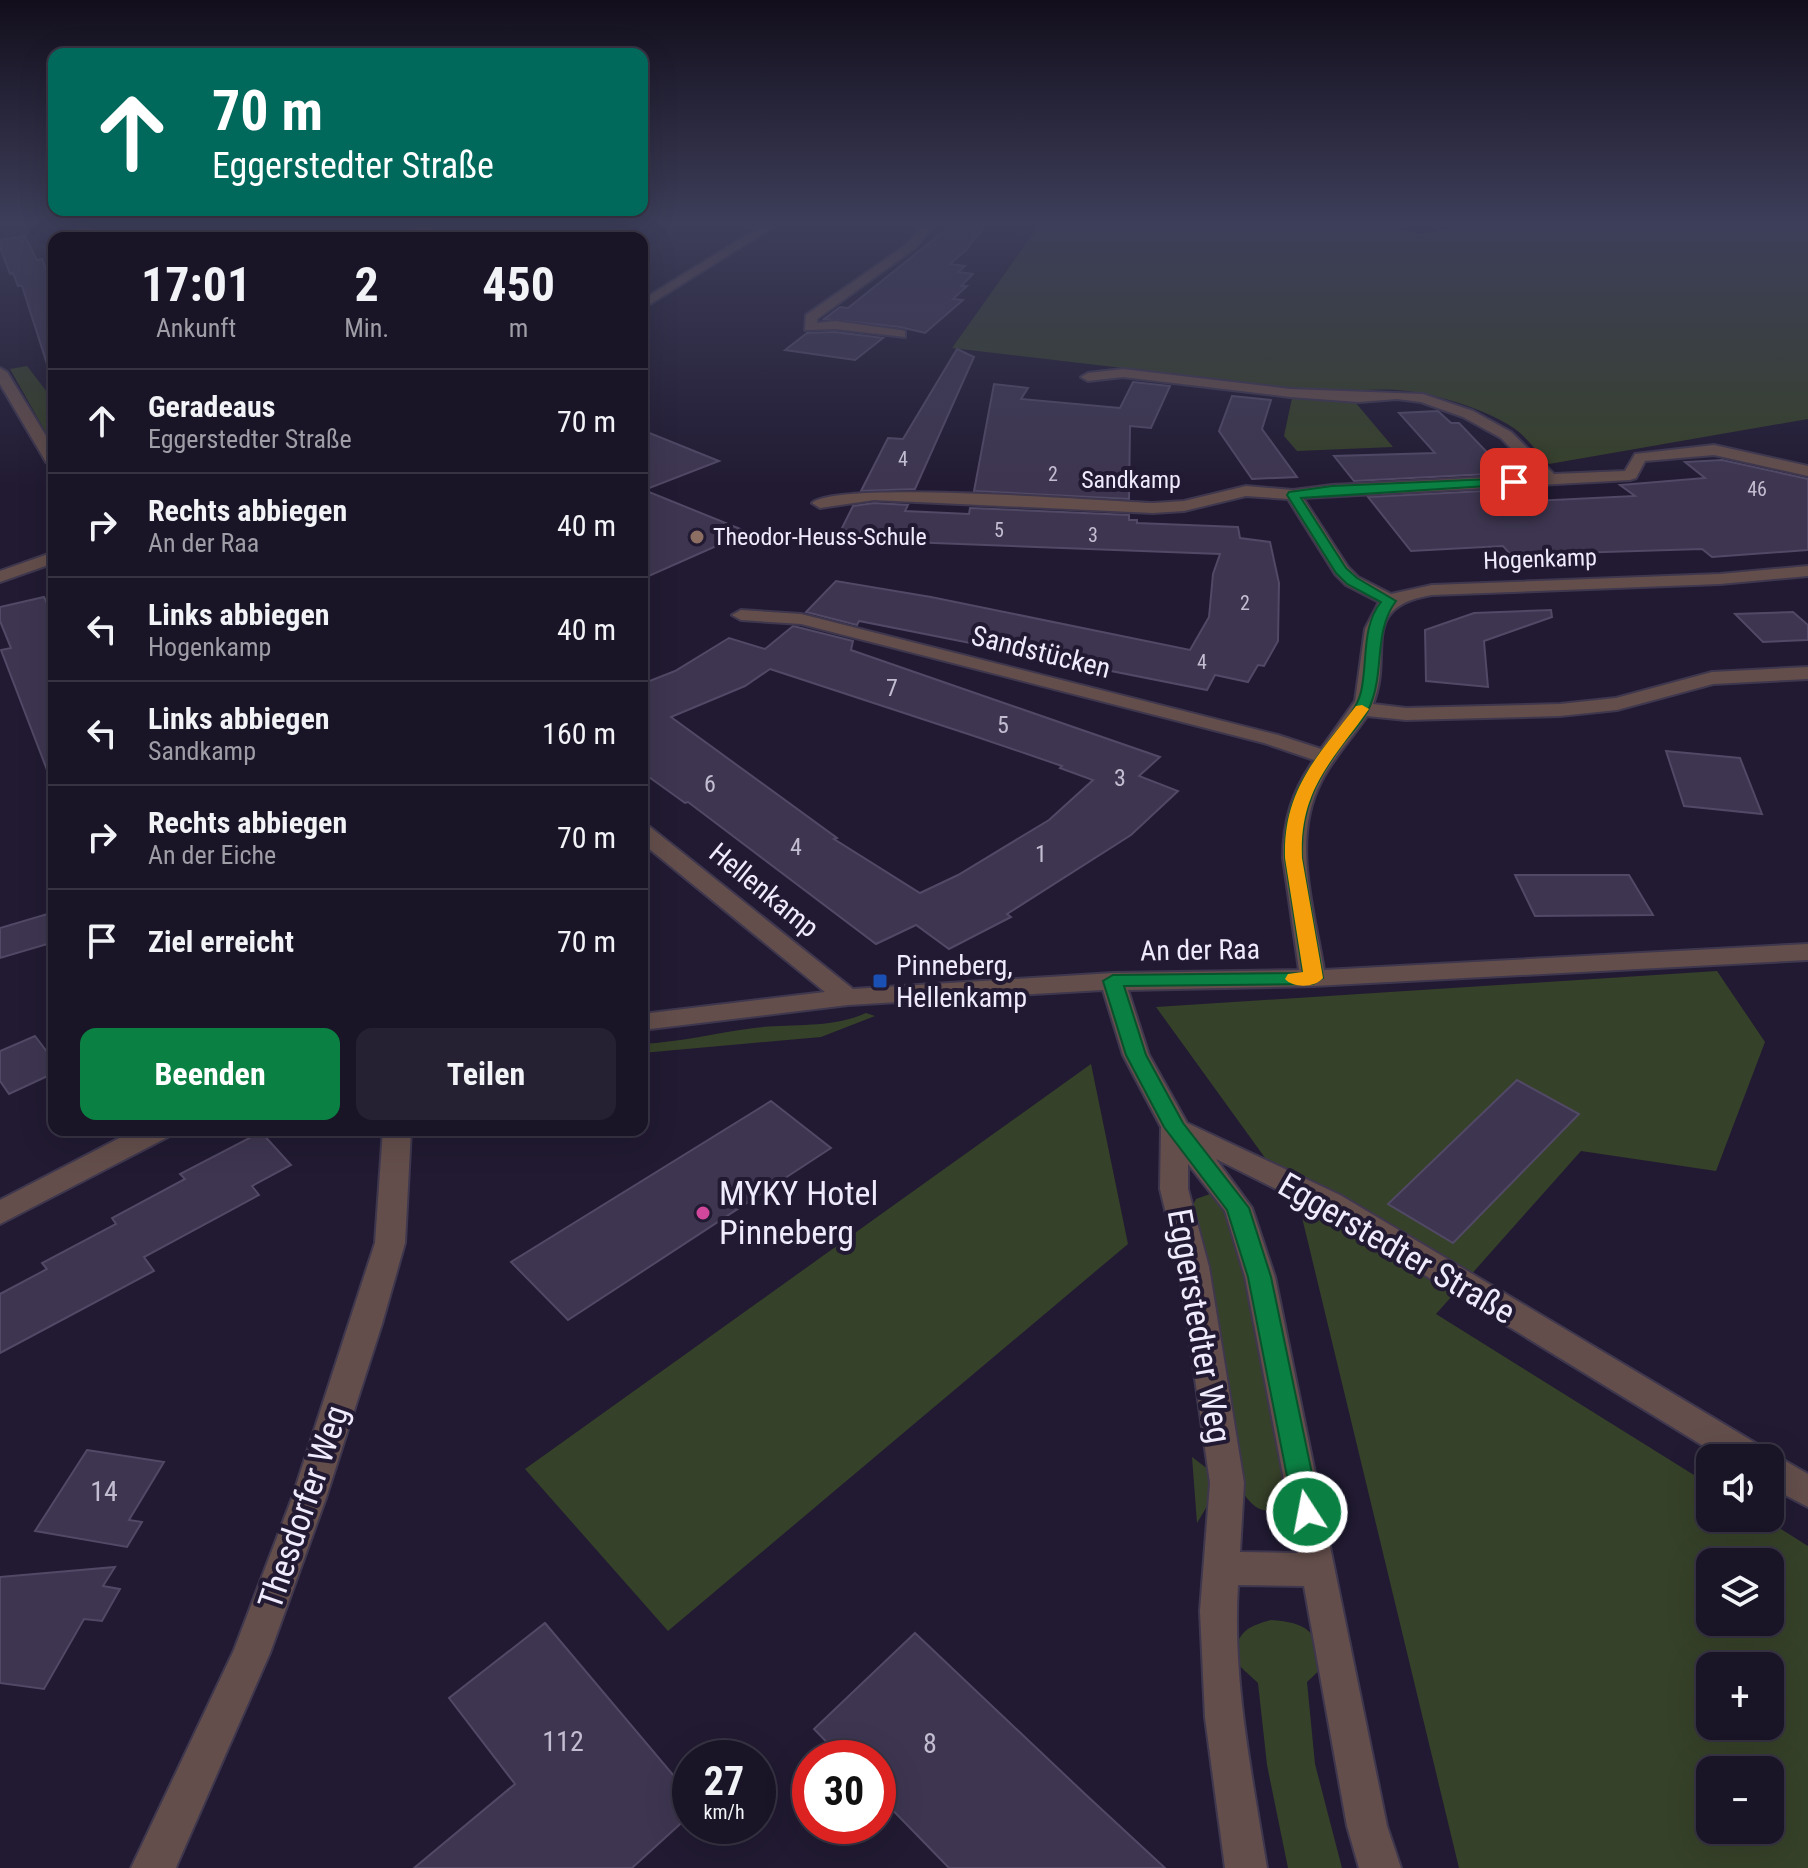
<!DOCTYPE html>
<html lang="de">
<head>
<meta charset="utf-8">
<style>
	:root { --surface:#191426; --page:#262132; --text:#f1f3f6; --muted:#9f9ea7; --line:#373343; --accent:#0b8043 }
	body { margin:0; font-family:"Roboto Condensed",sans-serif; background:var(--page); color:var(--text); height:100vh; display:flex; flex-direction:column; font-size:30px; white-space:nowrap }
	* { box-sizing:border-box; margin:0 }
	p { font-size:26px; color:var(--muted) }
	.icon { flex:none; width:44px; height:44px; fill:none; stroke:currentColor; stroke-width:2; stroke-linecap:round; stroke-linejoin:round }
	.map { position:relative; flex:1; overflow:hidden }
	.drawer { position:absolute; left:48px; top:232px; width:600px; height:904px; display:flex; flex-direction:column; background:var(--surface); border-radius:16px; box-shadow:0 8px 32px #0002,0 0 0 2px var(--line) }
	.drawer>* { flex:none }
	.hud { position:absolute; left:48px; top:48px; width:600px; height:168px; border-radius:16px; box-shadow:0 8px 32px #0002,0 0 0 2px var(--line); background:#00695c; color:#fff; overflow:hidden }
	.fabs { position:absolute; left:1696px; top:1444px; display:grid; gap:16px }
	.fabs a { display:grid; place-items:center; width:88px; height:88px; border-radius:16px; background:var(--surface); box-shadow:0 8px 32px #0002,0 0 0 2px var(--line); font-size:40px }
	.speed { position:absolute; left:672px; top:1740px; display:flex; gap:16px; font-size:40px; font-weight:700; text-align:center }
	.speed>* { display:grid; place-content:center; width:104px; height:104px; border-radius:50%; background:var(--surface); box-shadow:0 8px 32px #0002,0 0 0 2px var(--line); line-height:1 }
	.speed small { font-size:20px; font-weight:400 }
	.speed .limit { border:12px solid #d22; background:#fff; color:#111 }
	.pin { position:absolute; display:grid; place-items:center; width:68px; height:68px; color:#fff; margin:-34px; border-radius:16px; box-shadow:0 4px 12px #0006 }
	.me { position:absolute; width:88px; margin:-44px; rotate:349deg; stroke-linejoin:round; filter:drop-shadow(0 0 6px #0008) }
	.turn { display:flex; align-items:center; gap:28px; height:168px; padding:0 32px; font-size:36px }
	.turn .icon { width:104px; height:104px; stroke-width:2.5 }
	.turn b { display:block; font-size:56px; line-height:68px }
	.eta { display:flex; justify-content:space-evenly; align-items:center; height:136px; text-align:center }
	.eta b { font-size:48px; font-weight:700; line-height:56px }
	.action { display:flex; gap:16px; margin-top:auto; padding:16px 32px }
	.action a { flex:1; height:92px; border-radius:16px; background:var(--accent); color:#fff; font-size:32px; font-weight:700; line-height:92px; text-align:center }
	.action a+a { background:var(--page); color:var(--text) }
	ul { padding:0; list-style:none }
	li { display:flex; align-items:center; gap:24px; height:104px; padding:0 32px; border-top:2px solid var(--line) }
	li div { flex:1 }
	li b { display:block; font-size:30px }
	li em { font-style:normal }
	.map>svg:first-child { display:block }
</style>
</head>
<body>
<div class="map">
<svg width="1808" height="1868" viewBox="0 0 1808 1868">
	<rect width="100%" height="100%" fill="#211a32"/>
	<!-- green -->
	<g fill="#364129" fill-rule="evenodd">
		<path d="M1040 224H1372L1421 234 1478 224H1808V419L1549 464C1539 454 1530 442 1519 432 1494 411 1429 391 1396 390 1371 388 1346 393 1320 391L952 348Z"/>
		<polygon points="27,366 54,401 54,447 10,369"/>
		<polygon points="1292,398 1355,402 1393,447 1297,451 1284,436"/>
		<path d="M1717 971 1765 1042 1716 1171 1581 1151 1436 1314 1710 1485V1518H1763L1808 1546V1868H1459L1299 1205 1156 1007ZM1710 1562H1770V1622H1710ZM1710 1666H1770V1726H1710ZM1710 1770H1770V1830H1710Z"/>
		<path d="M866 1013 875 1016 821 1037 642 1053V1044C680 1042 716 1033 754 1028 792 1023 831 1029 866 1013Z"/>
		<polygon points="1091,1064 1128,1244 668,1631 525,1469"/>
		<path d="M1210 1194 1221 1198 1229 1209 1267 1365 1290 1497C1274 1516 1258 1515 1244 1494L1224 1356 1191 1209 1196 1199Z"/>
		<polygon points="1192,1457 1213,1473 1215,1493 1197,1523"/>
		<path d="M1271 1620C1308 1623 1313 1630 1327 1663L1307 1682 1315 1764 1342 1868H1288L1267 1765 1258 1683 1232 1659C1239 1632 1245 1627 1271 1620Z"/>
	</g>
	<!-- building -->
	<g fill="#3e3651" stroke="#514965" stroke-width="2" fill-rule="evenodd">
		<polygon points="953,224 986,224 966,250 950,264 965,266 958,272 973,274 961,286 967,286 953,299 963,300 925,333 900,327 824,319 840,307 848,308"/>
		<polygon points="25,236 37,260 42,259 47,272 54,271 54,366 48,367 22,286 18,286 13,273 10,274 0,247 0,240"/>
		<polygon points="835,332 883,338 855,360 785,350 807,333"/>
		<polygon points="957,349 974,357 915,489 861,491 888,438 903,439"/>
		<polygon points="1133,382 1170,386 1151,428 1130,426 1129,499 974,491 994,384 1028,388 1021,399 1120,408"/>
		<polygon points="1232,396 1271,400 1262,429 1297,477 1252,479 1219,431"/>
		<polygon points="1438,411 1451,423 1459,423 1507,473 1354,481 1334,456 1435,453 1399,413"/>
		<polygon points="642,430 719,461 644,490 748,532 642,579"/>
		<polygon points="1722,460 1808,479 1808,550 1712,557 1702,549 1511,555 1503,546 1411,551 1368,497 1522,489 1533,501 1635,496 1620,485 1705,478 1685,462"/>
		<polygon points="874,503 908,505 905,511 969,514 970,508 1129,515 1129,520 1137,520 1137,523 1238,527 1240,538 1270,542 1279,583 1278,641 1264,666 1258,665 1248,682 1215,675 1207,690 859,621 857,625 806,612 836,581 931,597 1190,650 1209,617 1213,574 1220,554 857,540 852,530 841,530 853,506"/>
		<polygon points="44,597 54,618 52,783 1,650 11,648 0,621 0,607"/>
		<polygon points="1551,610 1552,617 1484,641 1488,687 1426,681 1425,630 1474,613"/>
		<polygon points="1793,612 1808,625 1808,640 1763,642 1735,614"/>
		<path d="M793 626 853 641 851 650 1160 757 1139 776 1178 791 1131 835 1007 914 1011 917 949 949 916 925 876 944 688 802 685 803 642 772V684L675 671 729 638 765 649ZM770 669 974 736 1062 766 1060 768 1093 780 1049 820 958 875 920 893 834 839 837 838 671 717 745 686Z"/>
		<polygon points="1666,751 1740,758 1762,814 1684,806"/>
		<polygon points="1515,875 1629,875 1653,915 1535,916"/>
		<polygon points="54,912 54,942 0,958 0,928"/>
		<polygon points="35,1036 54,1061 54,1073 9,1094 0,1081 0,1051"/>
		<polygon points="1517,1080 1579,1114 1453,1243 1388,1204"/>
		<polygon points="771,1101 831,1148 568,1320 511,1262"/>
		<polygon points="261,1132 291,1165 252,1186 259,1195 144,1257 154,1271 0,1353 0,1294 47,1269 42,1263 116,1224 112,1218 185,1179 180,1174"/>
		<polygon points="87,1450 164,1462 129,1520 142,1522 127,1547 35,1531"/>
		<polygon points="115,1567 103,1586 120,1589 102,1621 84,1619 44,1689 0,1683 0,1577"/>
		<polygon points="545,1623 690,1795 690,1815 632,1868 414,1868 515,1784 449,1698"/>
		<polygon points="915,1633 1084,1793 1165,1868 949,1868 878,1795 878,1758 842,1758 814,1729"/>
	</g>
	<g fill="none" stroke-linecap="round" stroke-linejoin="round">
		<defs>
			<g id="minor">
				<polygon points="74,224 85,224 96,238 84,238"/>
				<polygon points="420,224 431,224 424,238 412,238"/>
				<polygon points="924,224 935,224 914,249 817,319 817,323 835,321 900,330 905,331 905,337 835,329 805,330 806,315 906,245"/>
				<path d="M1123 369 1290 389 1423 394 1473 411 1511 432 1554 474 1625 471 1635 454 1714 445 1808 466V476L1714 455 1645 461 1636 478 1630 480 1303 498 1348 567 1358 577 1391 594 1432 585 1720 574 1808 566V576L1720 584 1432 595C1357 607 1394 653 1373 704L1406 708 1560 704 1616 698 1712 672 1808 667V679L1713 684 1617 710 1560 716 1406 720 1367 716C1352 738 1333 758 1321 782 1291 840 1314 908 1324 970L1808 944V960L1313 986 1128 990 1149 1055 1187 1123 1340 1195 1764 1448 1767 1455 1782 1459 1808 1474V1507L1770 1487V1458H1723L1320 1211 1216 1159 1252 1208 1275 1277 1387 1826 1401 1868H1359L1347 1826 1304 1586 1238 1585C1232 1679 1252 1775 1267 1868H1225L1205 1717 1200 1611 1210 1483 1179 1267 1160 1189 1161 1127 1123 1055 1103 990 848 1005 642 1030V1014L825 992 642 843V825L650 827 853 989 1113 973 1299 970 1283 858C1283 821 1292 791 1314 760L1264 743 801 624 741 620 732 615 741 610 801 614 1278 735 1321 749 1355 701 1365 629 1379 602 1346 585 1335 574 1288 499 1246 496 1184 511 1153 513 874 500 820 508 812 503C838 480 1103 501 1153 503L1184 501 1246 486 1293 490 1332 485 1537 475 1501 438 1463 417 1421 402 1397 399 1359 402 1290 397 1123 377 1088 381 1081 377 1088 373ZM1188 1164 1225 1211 1245 1277 1298 1553 1240 1552 1244 1483 1209 1267 1188 1189Z"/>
				<polygon points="54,552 54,563 0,582 0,571"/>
			</g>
			<g id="tertiary">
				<polygon points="765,224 778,224 642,309 642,300"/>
				<polygon points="0,368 7,372 54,449 54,467 46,462 0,384"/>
				<polygon points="135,1130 172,1130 168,1137 0,1224 0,1200"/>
				<polygon points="383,1130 411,1130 405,1243 382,1324 326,1498 270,1653 177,1865 176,1868 131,1868 234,1650 292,1498 375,1243"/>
			</g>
		</defs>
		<!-- minor casing -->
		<use href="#minor" stroke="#3e374e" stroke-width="4"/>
		<!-- tertiary casing -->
		<use href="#tertiary" stroke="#3e374e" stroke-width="4"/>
		<!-- minor -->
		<use href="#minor" fill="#634e4b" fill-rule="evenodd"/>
		<!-- tertiary -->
		<use href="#tertiary" fill="#634e4b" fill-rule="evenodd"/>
	</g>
	<!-- sky -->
	<linearGradient id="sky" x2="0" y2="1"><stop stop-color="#120e1c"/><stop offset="0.46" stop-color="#3d3e5a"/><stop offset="1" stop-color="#3d3e5a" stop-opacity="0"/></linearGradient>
	<rect width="1808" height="486" fill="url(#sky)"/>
	<!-- route -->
	<path fill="#0b8043" stroke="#07532c" stroke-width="2" d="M1514 478 1518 479V484L1301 498 1346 568 1357 578 1396 601C1373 632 1385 671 1370 706 1365 719 1354 730 1345 741 1316 779 1300 809 1302 858L1323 978 1313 984 1124 986 1146 1055 1183 1123 1249 1208 1271 1277 1320 1512 1317 1520 1307 1523 1298 1520 1294 1512 1248 1277 1227 1210 1164 1127 1126 1055 1103 981 1113 975 1303 973 1285 858C1283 809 1301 777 1331 739 1343 724 1356 711 1361 692 1368 662 1361 627 1381 602L1347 584 1336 573 1287 495 1289 492 1332 486Z"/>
	<!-- slow -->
	<path fill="#f59e0b" d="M1362 705 1369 709C1332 761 1299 790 1302 858L1323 978C1315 988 1293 988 1285 979L1288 974 1303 972 1285 858C1283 790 1317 757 1356 706Z"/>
	<!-- markers -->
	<circle fill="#8d6e63" stroke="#211a32" stroke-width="3" cx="697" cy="537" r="8"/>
	<rect fill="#1a4fb4" stroke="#211a32" stroke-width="3" x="872" y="973" width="16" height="16" rx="4"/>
	<circle fill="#d1479c" stroke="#211a32" stroke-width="3" cx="703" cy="1213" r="8"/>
	<g text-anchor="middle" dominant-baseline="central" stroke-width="8" stroke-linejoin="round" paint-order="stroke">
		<!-- far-number labels -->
		<g font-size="20" fill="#c3bdd1">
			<text x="903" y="459">4</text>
			<text x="1053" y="474">2</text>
			<text x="1757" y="489">46</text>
			<text x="999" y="530">5</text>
			<text x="1093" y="535">3</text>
			<text x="1245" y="603">2</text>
			<text x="1202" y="662">4</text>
		</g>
		<!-- far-street labels -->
		<g font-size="24" fill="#efeafc" stroke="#211a32">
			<text x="1131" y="480">Sandkamp</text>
			<text transform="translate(1540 559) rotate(-2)">Hogenkamp</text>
		</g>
		<!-- far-poi labels -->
		<g font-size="24" fill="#efeafc" stroke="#211a32" text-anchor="start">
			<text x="713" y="537">Theodor-Heuss-Schule</text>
		</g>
		<!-- number labels -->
		<g font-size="24" fill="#c3bdd1">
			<text x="892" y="688">7</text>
			<text x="1003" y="725">5</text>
			<text x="1120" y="778">3</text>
			<text x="710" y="784">6</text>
			<text x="796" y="847">4</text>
			<text x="1041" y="854">1</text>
		</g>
		<!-- street labels -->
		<g font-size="28" fill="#efeafc" stroke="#211a32">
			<text transform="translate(1041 652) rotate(14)">Sandstücken</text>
			<text transform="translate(764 890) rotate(39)">Hellenkamp</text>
			<text transform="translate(1200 950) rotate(-1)">An der Raa</text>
		</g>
		<!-- poi labels -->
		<g font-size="28" fill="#efeafc" stroke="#211a32" text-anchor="start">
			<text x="896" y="965">Pinneberg,<tspan x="896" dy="32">Hellenkamp</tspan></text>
		</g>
		<!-- near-number labels -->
		<g font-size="28" fill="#c3bdd1">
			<text x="104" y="1491">14</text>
			<text x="563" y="1741">112</text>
			<text x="930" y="1743">8</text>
		</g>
		<!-- near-poi labels -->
		<g font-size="34" fill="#efeafc" stroke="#211a32" text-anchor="start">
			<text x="719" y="1193">MYKY Hotel<tspan x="719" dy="39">Pinneberg</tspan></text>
		</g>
		<!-- near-street labels -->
		<g font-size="34" fill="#efeafc" stroke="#211a32">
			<text transform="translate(1397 1248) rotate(30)">Eggerstedter Straße</text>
			<text transform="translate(1200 1326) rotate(80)">Eggerstedter Weg</text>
			<text transform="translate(303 1507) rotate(-71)">Thesdorfer Weg</text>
		</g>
	</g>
</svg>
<div class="fabs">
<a><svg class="icon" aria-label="sound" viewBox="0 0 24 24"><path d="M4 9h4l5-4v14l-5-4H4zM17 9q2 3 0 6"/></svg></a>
<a><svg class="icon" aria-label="layers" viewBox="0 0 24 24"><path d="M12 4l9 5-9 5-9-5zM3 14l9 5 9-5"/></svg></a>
<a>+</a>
<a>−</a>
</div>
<div class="speed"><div>27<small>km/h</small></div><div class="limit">30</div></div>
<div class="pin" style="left:1514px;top:482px;background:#d93025"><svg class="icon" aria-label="arrive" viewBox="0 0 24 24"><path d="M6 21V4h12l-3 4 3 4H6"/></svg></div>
<svg class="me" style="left:1307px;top:1512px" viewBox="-20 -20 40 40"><circle r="17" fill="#0b8043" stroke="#fff" stroke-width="3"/><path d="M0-11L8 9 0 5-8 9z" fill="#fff"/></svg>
<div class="hud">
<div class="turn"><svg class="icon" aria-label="ahead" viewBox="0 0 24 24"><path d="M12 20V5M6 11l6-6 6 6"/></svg><div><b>70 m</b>Eggerstedter Straße</div></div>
</div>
<section class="drawer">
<div class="eta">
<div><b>17:01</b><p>Ankunft</p></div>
<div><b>2</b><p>Min.</p></div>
<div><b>450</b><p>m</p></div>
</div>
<ul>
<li><svg class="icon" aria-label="ahead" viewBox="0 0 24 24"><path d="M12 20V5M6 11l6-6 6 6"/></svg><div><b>Geradeaus</b><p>Eggerstedter Straße</p></div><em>70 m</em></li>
<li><svg class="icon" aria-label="right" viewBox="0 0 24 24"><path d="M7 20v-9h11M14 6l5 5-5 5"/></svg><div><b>Rechts abbiegen</b><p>An der Raa</p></div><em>40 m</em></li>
<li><svg class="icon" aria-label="left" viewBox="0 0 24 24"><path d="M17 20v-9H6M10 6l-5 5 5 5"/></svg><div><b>Links abbiegen</b><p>Hogenkamp</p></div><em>40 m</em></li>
<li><svg class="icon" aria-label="left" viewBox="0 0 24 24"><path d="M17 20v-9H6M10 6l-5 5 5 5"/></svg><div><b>Links abbiegen</b><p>Sandkamp</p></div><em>160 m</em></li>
<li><svg class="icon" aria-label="right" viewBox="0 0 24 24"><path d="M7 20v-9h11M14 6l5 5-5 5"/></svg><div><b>Rechts abbiegen</b><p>An der Eiche</p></div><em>70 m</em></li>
<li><svg class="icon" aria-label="arrive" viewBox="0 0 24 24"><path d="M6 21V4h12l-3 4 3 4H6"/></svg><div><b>Ziel erreicht</b></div><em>70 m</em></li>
</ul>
<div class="action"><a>Beenden</a><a>Teilen</a></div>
</section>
</div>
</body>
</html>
